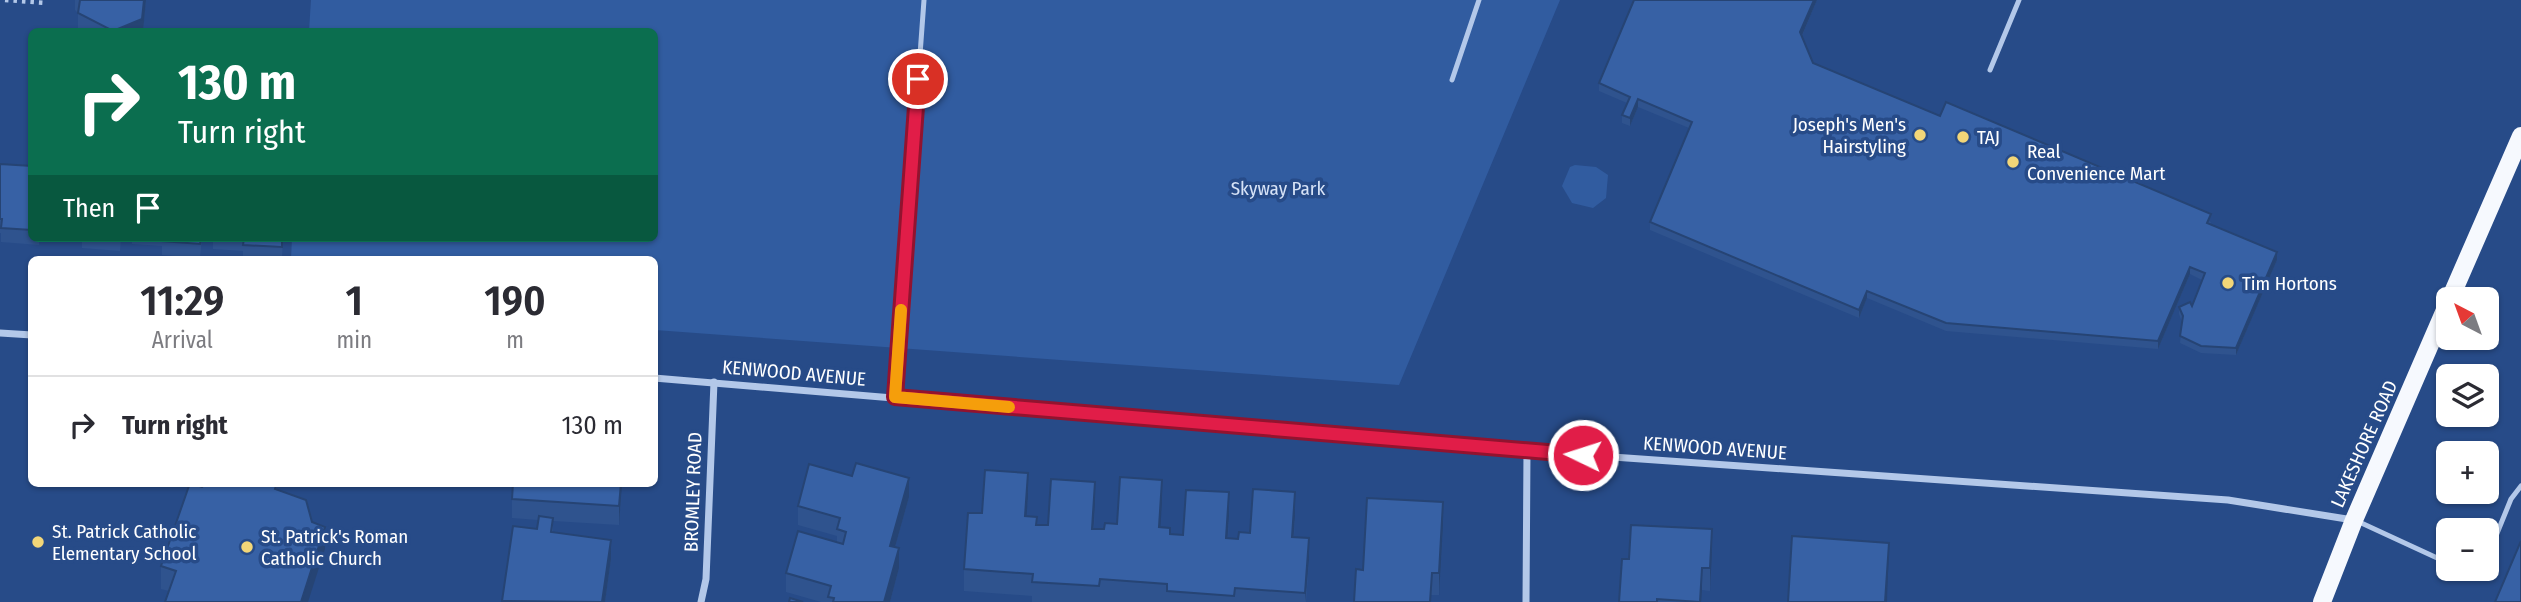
<!DOCTYPE html>
<html lang="en">
<head>
<meta charset="utf-8">
<style>
	:root { --surface:#fff; --page:#f2f2f3; --text:#2b2b33; --muted:#7c7c81; --line:#e1e1e2 }
	body { margin:0; font-family:"Fira Sans Condensed",sans-serif; background:var(--page); color:var(--text); height:100vh; display:flex; flex-direction:column; font-size:26px; white-space:nowrap }
	* { box-sizing:border-box; margin:0 }
	p { font-size:23px; color:var(--muted) }
	.icon { flex:none; width:38px; height:38px; fill:none; stroke:currentColor; stroke-width:2; stroke-linecap:round; stroke-linejoin:round }
	.map { position:relative; flex:1; overflow:hidden }
	.side { position:absolute; left:28px; top:256px; width:630px; height:231px; display:flex; flex-direction:column; background:var(--surface); border-radius:10px; box-shadow:0 2px 5px #0004 }
	.side>* { flex:none }
	.top-card { position:absolute; left:28px; top:28px; width:630px; height:214px; border-radius:10px; box-shadow:0 2px 5px #0004; background:#0b6e4f; color:#fff; overflow:hidden }
	.needle { width:46px; rotate:319deg }
	.buttons { position:absolute; left:2436px; top:287px; display:grid; gap:14px }
	.buttons a { display:grid; place-items:center; width:63px; height:63px; border-radius:10px; background:var(--surface); box-shadow:0 2px 5px #0004; font-size:35px }
	.pin { position:absolute; display:grid; place-items:center; width:60px; height:60px; color:#fff; margin:-30px; border:4px solid #fff; border-radius:50%; box-shadow:0 2px 7px #0007 }
	.me { position:absolute; width:77px; margin:-38px; rotate:274deg; stroke-linejoin:round; filter:drop-shadow(0 0 5px #0008) }
	.turn { display:flex; align-items:center; gap:24px; height:147px; padding:0 35px; font-size:32px }
	.turn .icon { width:91px; height:91px; stroke-width:2.5 }
	.turn b { display:block; font-size:49px; line-height:60px }
	.then { display:flex; align-items:center; height:66px; padding:0 35px; background:#0003; gap:14px; font-size:26px }
	.eta { display:flex; justify-content:space-evenly; align-items:center; height:119px; text-align:center }
	.eta b { font-size:42px; font-weight:600; line-height:49px }
	ul { padding:0; list-style:none }
	li { display:flex; align-items:center; gap:21px; height:98px; padding:0 35px; border-top:2px solid var(--line) }
	li div { flex:1 }
	li b { display:block; font-size:26px }
	li em { font-style:normal }
	.map>svg:first-child { display:block }
</style>
</head>
<body>
<div class="map">
<svg width="2521" height="602" viewBox="0 0 2521 602">
	<rect width="100%" height="100%" fill="#274b88"/>
	<!-- green -->
	<g fill="#315ca0">
		<polygon points="311,0 1560,0 1399,385 655,330 654,259 291,259 292,238 654,238 654,32 309,31"/>
		<polygon points="1575,165 1596,167 1608,175 1606,198 1593,208 1572,203 1562,186 1570,167"/>
	</g>
	<g fill="none" stroke-linecap="round" stroke-linejoin="round">
		<!-- path -->
		<polyline stroke="#b3c8e9" stroke-width="4.5" stroke-dasharray="3.5 5" stroke-linecap="butt" points="5,0 46,3"/>
		<!-- service -->
		<g stroke="#b3c8e9" stroke-width="5">
			<polyline points="1990,70 2019,0"/>
			<polyline points="1452,80 1479,0"/>
			<polyline points="895,397 924,0"/>
			<polyline points="2357,521 2448,563"/>
			<polyline points="2487,558 2511,499 2521,486"/>
			<polyline points="2461,569 2479,577 2482,569"/>
		</g>
		<!-- minor -->
		<g stroke="#b3c8e9" stroke-width="7">
			<polyline points="0,333 32,335"/>
			<polyline points="654,378 1527,451 2228,500 2353,520"/>
			<polyline points="701,602 706,579 714,382"/>
			<polyline points="1526,602 1527,451"/>
		</g>
		<!-- primary -->
		<g stroke="#f6f9fe" stroke-width="18">
			<polyline points="2450,299 2521,136"/>
			<polyline points="2322,602 2354,520 2448,303"/>
		</g>
	</g>
	<!-- wall -->
	<g fill="#2f538e">
		<polygon points="75,0 146,0 143,32 78,32 78,13 75,10"/>
		<polygon points="1817,0 1802,36 1813,63 1940,116 2211,222 2210,224 2277,260 2236,355 2201,353 2180,343 2182,322 2179,314 2179,307 2192,306 2202,280 2190,274 2158,349 1946,331 1867,298 1859,318 1650,230 1650,222 1689,128 1638,107 1630,126 1622,123 1622,115 1627,103 1599,91 1599,83"/>
		<polygon points="0,164 32,166 32,238 39,238 39,245 1,242 1,233 0,233"/>
		<polygon points="68,238 121,238 120,251 82,248 82,239"/>
		<polygon points="132,238 202,238 200,258 162,255 162,246 132,244"/>
		<polygon points="213,238 283,238 282,259 243,259 243,251 213,249"/>
		<polygon points="277,483 277,490 312,522 325,549 169,591 161,589 161,566 202,487"/>
		<polygon points="622,483 619,525 553,521 553,532 611,559 605,602 502,602 513,526 537,529 538,520 512,518 512,499"/>
		<polygon points="1028,496 1026,517 1037,525 1048,525 1095,504 1094,529 1104,529 1162,502 1160,527 1170,534 1183,535 1229,515 1228,538 1238,539 1295,515 1294,537 1309,560 1306,602 1032,602 1032,596 964,591 964,569 982,513"/>
		<polygon points="909,497 895,547 899,568 890,602 821,602 786,592 786,573 837,542 837,536 798,525 798,506"/>
		<polygon points="1443,525 1439,595 1432,595 1363,570"/>
		<polygon points="1712,552 1710,591 1702,590 1701,602 1619,602 1629,559"/>
	</g>
	<!-- shaded-wall -->
	<g fill="#264474">
		<polygon points="144,0 146,0 143,32 113,32"/>
		<polygon points="1814,0 1817,0 1800,40 1800,32"/>
		<polygon points="1638,99 1638,107 1630,126 1630,118"/>
		<polygon points="2277,252 2277,260 2236,355 2236,348"/>
		<polygon points="2190,267 2190,274 2158,349 2158,341"/>
		<polygon points="1867,291 1867,298 1859,318 1859,310"/>
		<polygon points="1028,473 1028,496 1025,539 1025,516"/>
		<polygon points="909,478 909,497 890,565 890,546"/>
		<polygon points="1162,480 1162,502 1159,549 1159,527"/>
		<polygon points="1095,482 1095,504 1092,551 1092,529"/>
		<polygon points="621,483 622,483 619,525 619,506"/>
		<polygon points="1229,492 1229,515 1226,560 1226,538"/>
		<polygon points="1295,492 1295,515 1292,559 1292,537"/>
		<polygon points="1443,502 1443,525 1439,595 1439,573"/>
		<polygon points="325,527 325,549 308,602 301,602"/>
		<polygon points="1712,529 1712,552 1710,591 1710,568"/>
		<polygon points="1309,538 1309,560 1305,602 1305,593"/>
		<polygon points="611,540 611,559 605,602 602,602"/>
		<polygon points="1889,543 1887,602 1885,602"/>
		<polygon points="899,548 899,568 890,602 884,602"/>
		<polygon points="1702,568 1702,590 1701,602 1700,602"/>
	</g>
	<!-- building -->
	<g fill="#3761a5" stroke="#264474" stroke-width="2">
		<polygon points="80,0 144,0 142,19 113,31 78,13"/>
		<polygon points="1634,0 1814,0 1800,32 1813,63 1940,116 1946,102 2211,214 2207,223 2277,252 2236,348 2201,346 2180,336 2183,316 2179,307 2190,302 2192,306 2205,273 2190,267 2158,341 1946,323 1867,291 1859,310 1650,222 1692,122 1638,99 1630,118 1622,115 1630,97 1599,83"/>
		<polygon points="0,164 32,166 32,230 1,228 2,219 0,219"/>
		<polygon points="162,238 201,238 200,244 162,241"/>
		<polygon points="244,238 282,238 282,247 243,245"/>
		<polygon points="856,463 909,478 890,546 899,548 884,602 833,602 834,598 828,597 831,586 786,573 798,531 843,544 846,532 837,529 840,518 798,506 809,464 852,476"/>
		<polygon points="985,470 1028,473 1025,516 1037,517 1036,525 1048,525 1051,479 1095,482 1092,529 1104,529 1105,523 1117,524 1120,477 1162,480 1159,527 1170,528 1170,534 1183,535 1186,490 1229,492 1226,538 1238,539 1239,532 1250,533 1253,489 1295,492 1292,537 1309,538 1305,593 1235,588 1234,596 1167,591 1167,584 1100,579 1099,586 1032,582 1033,574 964,569 968,513 982,513"/>
		<polygon points="190,483 202,487 207,483 277,483 275,489 306,500 312,522 325,527 301,602 165,602 176,571 161,566"/>
		<polygon points="513,483 621,483 619,506 512,499"/>
		<polygon points="1367,498 1443,502 1439,573 1432,573 1430,602 1354,602 1356,569 1363,570"/>
		<polygon points="539,516 553,518 551,532 611,540 602,602 502,601 513,526 537,529"/>
		<polygon points="1631,525 1712,529 1710,568 1702,568 1700,602 1657,599 1657,602 1619,602 1622,559 1629,559"/>
		<polygon points="1792,536 1889,543 1885,602 1788,602"/>
		<polygon points="2521,541 2521,602 2495,602"/>
		<polygon points="790,598 803,602 789,602"/>
	</g>
	<g fill="none" stroke-linecap="round" stroke-linejoin="round">
		<defs>
			<polyline id="route" points="918,79 895,397 1583,455"/>
		</defs>
		<!-- route casing -->
		<use href="#route" stroke="#92132f" stroke-width="18"/>
		<!-- route -->
		<use href="#route" stroke="#e11d48" stroke-width="12"/>
		<!-- slow -->
		<polyline stroke="#f59e0b" stroke-width="12" points="901,310 895,397 1009,407"/>
	</g>
	<!-- markers -->
	<g fill="#f2d678" stroke="#274b88" stroke-width="2.5">
		<circle cx="1920" cy="135" r="7"/>
		<circle cx="1963" cy="137" r="7"/>
		<circle cx="2013" cy="162" r="7"/>
		<circle cx="2228" cy="283" r="7"/>
		<circle cx="38" cy="542" r="7"/>
		<circle cx="247" cy="547" r="7"/>
	</g>
	<g text-anchor="middle" dominant-baseline="central" stroke-width="7" stroke-linejoin="round" paint-order="stroke">
		<!-- poi labels -->
		<g font-size="19" fill="#fff" stroke="#274b88" text-anchor="start">
			<text x="1906" y="124" text-anchor="end">Joseph's Men's<tspan x="1906" dy="22">Hairstyling</tspan></text>
			<text x="1977" y="137">TAJ</text>
			<text x="2027" y="151">Real<tspan x="2027" dy="22">Convenience Mart</tspan></text>
			<text x="2242" y="283">Tim Hortons</text>
			<text x="52" y="531">St. Patrick Catholic<tspan x="52" dy="22">Elementary School</tspan></text>
			<text x="261" y="536">St. Patrick's Roman<tspan x="261" dy="22">Catholic Church</tspan></text>
		</g>
		<!-- park labels -->
		<g font-size="19" fill="#d7e3f7" stroke="#274b88">
			<text x="1278" y="188">Skyway Park</text>
		</g>
		<!-- street labels -->
		<g font-size="19" fill="#fff" stroke="#274b88">
			<text transform="translate(794 373) rotate(5)">KENWOOD AVENUE</text>
			<text transform="translate(2364 444) rotate(-66)">LAKESHORE ROAD</text>
			<text transform="translate(1715 448) rotate(4)">KENWOOD AVENUE</text>
			<text transform="translate(693 492) rotate(-88)">BROMLEY ROAD</text>
		</g>
	</g>
</svg>
<div class="buttons">
<a><svg class="needle" viewBox="-14 -14 28 28"><path d="M0-13l5 13h-10z" fill="#e53935"/><path d="M0 13l5-13h-10z" fill="#7c7c81"/></svg></a>
<a><svg class="icon" aria-label="layers" viewBox="0 0 24 24"><path d="M12 4l9 5-9 5-9-5zM3 14l9 5 9-5"/></svg></a>
<a>+</a>
<a>−</a>
</div>
<div class="pin" style="left:918px;top:79px;background:#d93025"><svg class="icon" aria-label="arrive" viewBox="0 0 24 24"><path d="M6 21V4h12l-3 4 3 4H6"/></svg></div>
<svg class="me" style="left:1583px;top:455px" viewBox="-20 -20 40 40"><circle r="17" fill="#e11d48" stroke="#fff" stroke-width="3"/><path d="M0-11L8 9 0 5-8 9z" fill="#fff"/></svg>
<div class="top-card">
<div class="turn"><svg class="icon" aria-label="right" viewBox="0 0 24 24"><path d="M7 20v-9h11M14 6l5 5-5 5"/></svg><div><b>130 m</b>Turn right</div></div>
<div class="then">Then<svg class="icon" aria-label="arrive" viewBox="0 0 24 24"><path d="M6 21V4h12l-3 4 3 4H6"/></svg></div>
</div>
<section class="side">
<div class="eta">
<div><b>11:29</b><p>Arrival</p></div>
<div><b>1</b><p>min</p></div>
<div><b>190</b><p>m</p></div>
</div>
<ul>
<li><svg class="icon" aria-label="right" viewBox="0 0 24 24"><path d="M7 20v-9h11M14 6l5 5-5 5"/></svg><div><b>Turn right</b></div><em>130 m</em></li>
</ul>
</section>
</div>
</body>
</html>
